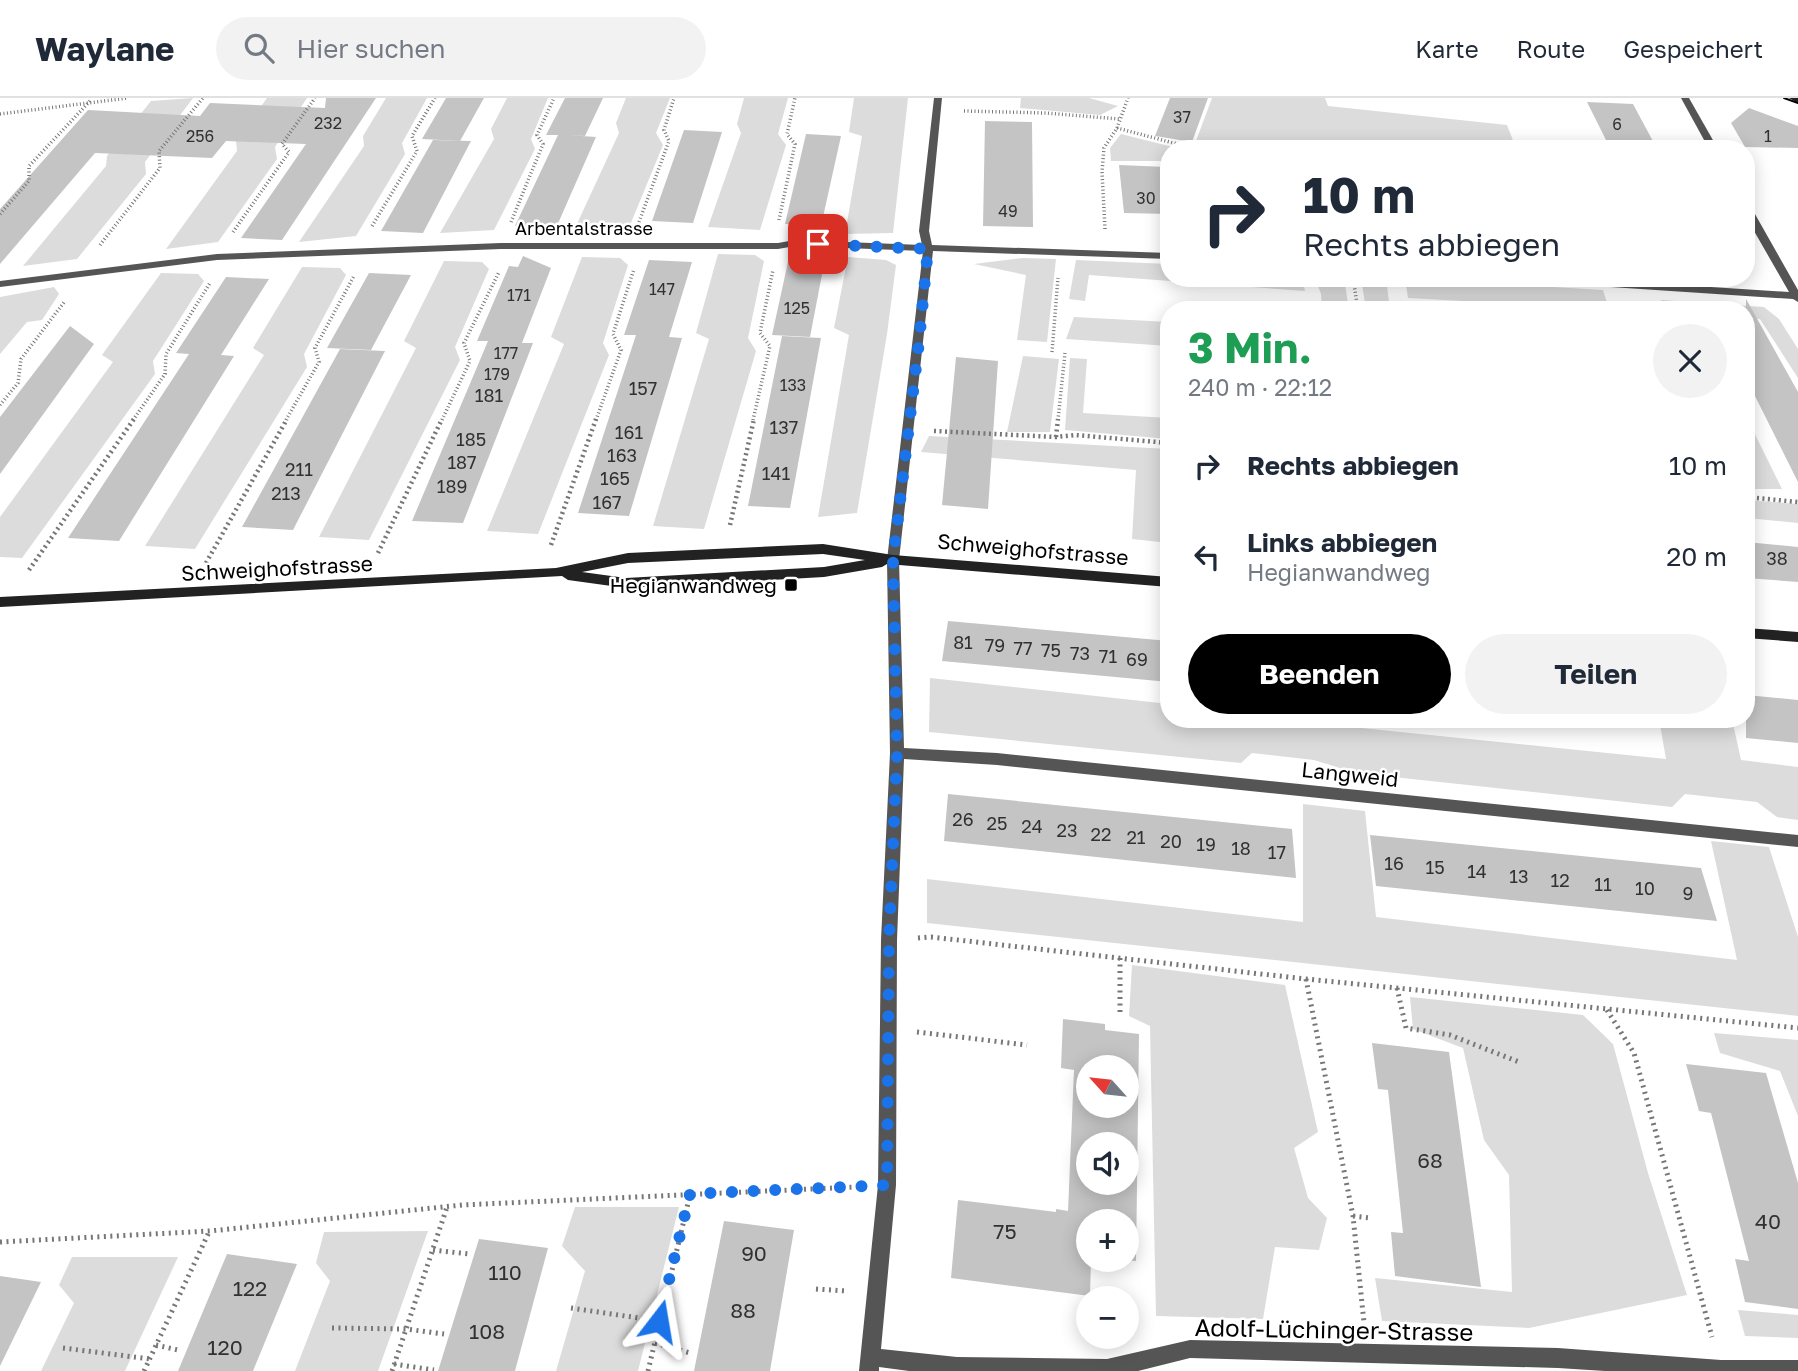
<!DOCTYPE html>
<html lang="de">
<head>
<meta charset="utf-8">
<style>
	:root { --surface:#fff; --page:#f2f2f3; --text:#1f2937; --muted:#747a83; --line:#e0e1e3; --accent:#000 }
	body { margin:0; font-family:"Golos Text",sans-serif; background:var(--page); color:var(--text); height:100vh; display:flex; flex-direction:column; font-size:26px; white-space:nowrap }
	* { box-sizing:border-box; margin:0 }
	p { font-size:23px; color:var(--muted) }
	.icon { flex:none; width:38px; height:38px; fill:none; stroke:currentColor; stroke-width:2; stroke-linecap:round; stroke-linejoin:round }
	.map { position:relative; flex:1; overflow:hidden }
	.details { position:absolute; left:1160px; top:203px; width:595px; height:427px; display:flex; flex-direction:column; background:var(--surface); border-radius:28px; box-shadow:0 4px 18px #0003 }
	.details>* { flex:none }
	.guide { position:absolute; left:1160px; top:42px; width:595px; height:147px; border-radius:28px; box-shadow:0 4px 18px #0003; background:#fff; color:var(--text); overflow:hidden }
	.needle { width:46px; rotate:297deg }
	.fabs { position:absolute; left:1076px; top:957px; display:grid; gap:14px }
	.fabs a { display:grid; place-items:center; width:63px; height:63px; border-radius:50%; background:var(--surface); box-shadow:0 4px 18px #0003; font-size:35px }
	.pin { position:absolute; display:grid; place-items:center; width:60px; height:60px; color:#fff; margin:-30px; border-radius:14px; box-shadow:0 4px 10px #0006 }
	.me { position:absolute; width:77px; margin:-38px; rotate:14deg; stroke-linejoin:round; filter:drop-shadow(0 0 5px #0008) }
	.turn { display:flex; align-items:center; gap:24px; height:147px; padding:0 28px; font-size:32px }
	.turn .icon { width:91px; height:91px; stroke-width:2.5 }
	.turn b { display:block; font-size:49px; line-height:60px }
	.round { display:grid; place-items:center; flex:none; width:74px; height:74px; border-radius:37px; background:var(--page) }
	.overview { display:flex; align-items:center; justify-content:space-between; height:119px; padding:0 28px }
	h1 { font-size:42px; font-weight:700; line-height:52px; color:#1e9e55 }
	.primary-button { display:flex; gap:14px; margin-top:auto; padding:14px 28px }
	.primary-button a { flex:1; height:80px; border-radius:42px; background:var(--accent); color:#fff; font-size:28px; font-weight:700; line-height:80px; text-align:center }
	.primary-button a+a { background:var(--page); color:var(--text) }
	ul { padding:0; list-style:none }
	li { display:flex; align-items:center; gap:21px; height:91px; padding:0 28px }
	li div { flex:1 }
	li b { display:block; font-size:26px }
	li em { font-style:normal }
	header { display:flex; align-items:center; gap:42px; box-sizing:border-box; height:98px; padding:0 35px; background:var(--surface); border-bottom:2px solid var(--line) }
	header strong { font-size:33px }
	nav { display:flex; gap:38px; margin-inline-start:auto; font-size:24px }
	.search { width:490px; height:63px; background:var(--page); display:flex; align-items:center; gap:18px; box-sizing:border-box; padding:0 24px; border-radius:38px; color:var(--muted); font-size:26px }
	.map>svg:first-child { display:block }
</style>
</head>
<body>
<header>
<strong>Waylane</strong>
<div class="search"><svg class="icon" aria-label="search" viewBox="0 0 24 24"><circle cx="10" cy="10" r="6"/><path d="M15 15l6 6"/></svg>Hier suchen</div>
<nav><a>Karte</a><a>Route</a><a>Gespeichert</a></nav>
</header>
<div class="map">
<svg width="1798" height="1273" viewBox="0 0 1798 1273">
	<rect width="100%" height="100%" fill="#fff"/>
	<!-- green -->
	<g fill="#dcdcdc">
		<polygon points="193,0 145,64 146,76 77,161 23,168 106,68 107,58 151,3"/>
		<polygon points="267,0 307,0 275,49 277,61 218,144 166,151 237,53 236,43"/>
		<polygon points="386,0 427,0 402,45 405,56 356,138 299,144 364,48 363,38"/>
		<polygon points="507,0 548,0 531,41 535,51 494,132 440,135 494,41 491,31"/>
		<polygon points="626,0 670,0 656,35 663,47 628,132 576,128 619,35 616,25"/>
		<polygon points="744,0 788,0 778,36 786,47 760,132 708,129 741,35 737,26"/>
		<polygon points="854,0 908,0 893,135 845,136 862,38 849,34"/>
		<polygon points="1021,0 1089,0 1118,8 1100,17 1020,10"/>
		<polygon points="1212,0 1325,0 1328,8 1507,27 1514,45 1493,45 1478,49 1358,43 1374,51 1288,51 1245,48 1244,51 1193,51"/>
		<polygon points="1121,36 1181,51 1169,51 1169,63 1111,63 1110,50"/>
		<polygon points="718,156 755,157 764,163 748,240 756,253 704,431 653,428 709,241 696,235"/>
		<polygon points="582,159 620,160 628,167 603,245 609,257 538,436 487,433 564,246 551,239"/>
		<polygon points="848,159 886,162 896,167 887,236 857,415 818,419 849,237 834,230"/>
		<polygon points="1023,160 1056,161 1047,244 1017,242 1026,177 974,166"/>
		<polygon points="1076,162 1169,166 1169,180 1302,180 1305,193 1089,177 1085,203 1069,201"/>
		<polygon points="444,163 482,164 489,171 455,249 460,262 369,442 319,439 416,250 404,243"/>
		<polygon points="302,169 340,170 346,177 304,256 307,269 195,451 145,448 264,257 253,250"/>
		<polygon points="161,175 198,176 204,183 153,263 155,276 22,460 0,459 0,419 113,264 102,257"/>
		<polygon points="1315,180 1344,180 1349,212 1322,212 1321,196"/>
		<polygon points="1361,180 1386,180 1390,212 1366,212"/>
		<polygon points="1405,180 1603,192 1609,211 1408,200"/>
		<polygon points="54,189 59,196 42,222 27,224 0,256 0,199"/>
		<polygon points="1661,202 1764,209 1779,221 1798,251 1798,280 1760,221 1747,220 1746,212 1666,212"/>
		<polygon points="1074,219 1169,224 1169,248 1066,241"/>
		<polygon points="1023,258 1059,261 1050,334 1007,334"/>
		<polygon points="1070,260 1087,261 1083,315 1169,320 1169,341 1065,332"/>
		<polygon points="1746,318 1782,391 1747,391"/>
		<polygon points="929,338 1169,351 1169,445 1132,441 1136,372 921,354"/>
		<polygon points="1747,402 1798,406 1798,425 1747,420"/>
		<polygon points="930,580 1169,606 1169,621 1321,621 1322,626 1666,661 1659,621 1732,621 1741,662 1798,669 1798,722 1777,719 1757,704 1685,696 1672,709 1356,675 1314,662 1252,655 1241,665 929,634"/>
		<polygon points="1303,706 1365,713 1376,819 1737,862 1711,743 1769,749 1798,839 1798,918 927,825 927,781 1303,824"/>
		<polygon points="1132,867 1285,887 1318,1034 1294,1050 1308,1100 1327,1120 1319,1152 1275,1149 1263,1221 1156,1218 1150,928 1129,918"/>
		<polygon points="1410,899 1583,917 1613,946 1648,1075 1687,1197 1529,1230 1382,1223 1375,1180 1512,1194 1509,1077 1484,1042 1463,950 1413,931"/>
		<polygon points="1714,935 1798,942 1798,1018 1780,973 1720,955"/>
		<polygon points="575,1109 679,1109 638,1273 556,1273 585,1173 562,1148"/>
		<polygon points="428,1133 378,1273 295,1273 330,1183 316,1165 324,1134"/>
		<polygon points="72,1159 178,1159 125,1273 41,1273 74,1205 59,1187"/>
		<polygon points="1738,1212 1798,1217 1798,1240 1745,1238"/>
	</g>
	<!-- building -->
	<g fill="#c4c4c4" fill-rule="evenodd">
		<polygon points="326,0 376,0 282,142 241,140 306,46 226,43 212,60 95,55 0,166 0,111 88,12 200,18 210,5 325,10"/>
		<polygon points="446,0 484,0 460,43 422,41"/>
		<polygon points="565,0 603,0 585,38 567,37 596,39 556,130 515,128 558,37 546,37"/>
		<polygon points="1170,0 1208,0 1192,44 1155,38"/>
		<polygon points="1587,4 1633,6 1655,47 1608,46"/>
		<polygon points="1749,10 1798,28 1798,50 1745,49 1731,25"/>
		<polygon points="985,23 1032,24 1033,129 983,128"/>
		<polygon points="684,32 722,34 693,125 652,123"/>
		<polygon points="806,36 841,38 821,128 785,126"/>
		<polygon points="433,42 471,43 423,135 381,133"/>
		<polygon points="1119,67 1167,69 1169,116 1124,115"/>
		<polygon points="523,158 551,170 522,245 533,245 463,425 412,423 488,243 477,243 509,168 518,169"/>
		<polygon points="649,162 692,164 669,239 656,238 682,240 629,418 578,415 636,237 624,237"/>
		<polygon points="788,164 824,166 810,239 772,237"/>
		<polygon points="369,175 411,177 371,252 327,250"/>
		<polygon points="226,179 269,181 221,257 234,258 119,443 68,440 189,256 176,255"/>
		<polygon points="1746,201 1798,294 1798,384 1746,280"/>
		<polygon points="70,228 94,246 0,376 0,319"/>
		<polygon points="782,238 821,240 790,410 748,408"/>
		<polygon points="340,251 385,253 293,432 242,429"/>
		<polygon points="956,259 998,263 988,411 942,407"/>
		<polygon points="1746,444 1798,449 1798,484 1746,480"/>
		<polygon points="948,523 1169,543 1169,584 942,563"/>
		<polygon points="1746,597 1798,602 1798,645 1746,640"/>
		<polygon points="948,696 1292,731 1296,780 944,743"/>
		<polygon points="1370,737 1701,770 1717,823 1376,788"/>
		<path d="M1063 921 1105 926V932L1139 936 1136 1163 1126 1162 1127 1124H1088V1162H1091L1090 1198 951 1180 958 1102 1056 1114V1111L1068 1113 1074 972 1061 970ZM1088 970H1127V1008H1088ZM1088 1046H1127V1085H1088Z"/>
		<polygon points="1372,945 1449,954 1481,1189 1395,1178 1391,1134 1403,1135 1388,992 1378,991"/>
		<polygon points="1686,966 1766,975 1798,1085 1798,1211 1745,1204 1735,1161 1749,1163 1711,1015 1699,1013"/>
		<polygon points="724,1123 794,1132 770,1273 694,1273"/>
		<polygon points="479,1141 548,1150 515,1273 438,1273"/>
		<polygon points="227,1156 297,1166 253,1273 178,1273"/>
		<polygon points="0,1178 41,1184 0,1268"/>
	</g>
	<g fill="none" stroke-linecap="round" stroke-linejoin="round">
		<!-- path-far2 -->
		<g stroke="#777" stroke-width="3.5" stroke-dasharray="1 2.5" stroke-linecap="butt">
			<polyline points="964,13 1046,15 1119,21"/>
			<polyline points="0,16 128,0"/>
			<polyline points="1117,30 1196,51"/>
			<polyline points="1386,49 1424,51"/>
			<polyline points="1490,51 1498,48 1541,49"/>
			<polyline points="0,116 29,83 29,68 90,3"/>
			<polyline points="779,122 795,46 787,36 795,0"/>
			<polyline points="511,124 543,46 537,37 554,0"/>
			<polyline points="639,124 669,43 664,32 674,0"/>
			<polyline points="372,128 417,53 412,38 435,0"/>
			<polyline points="1105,131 1102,74 1104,50 1117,30 1128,0"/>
			<polyline points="233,134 289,54 282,46 315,0"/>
			<polyline points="100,147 160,70 159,53 203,0"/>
			<polyline points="1353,180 1358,212"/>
			<polyline points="1052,254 1058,180"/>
			<polyline points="0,307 18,285 21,261 65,203"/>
			<polyline points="133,322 165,276 166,256 210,185"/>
			<polyline points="286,322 319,264 315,250 354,178"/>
			<polyline points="442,322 470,263 464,245 499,174"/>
			<polyline points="596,322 621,252 613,236 634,171"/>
			<polyline points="753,322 770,248 760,235 773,172"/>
			<polyline points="1058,322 1065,255"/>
		</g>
		<!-- path-far1 -->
		<g stroke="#777" stroke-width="4.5" stroke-dasharray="2 3.5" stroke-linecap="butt">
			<polyline points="934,333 1056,339 1075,337 1169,345"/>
			<polyline points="1056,339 1058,321"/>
			<polyline points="1746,399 1798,404"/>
			<polyline points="730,427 754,321"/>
			<polyline points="551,447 596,321"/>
			<polyline points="378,455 442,321"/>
			<polyline points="206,465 287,321"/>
			<polyline points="29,472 134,321"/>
		</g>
		<!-- path -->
		<g stroke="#777" stroke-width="5" stroke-dasharray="2 4.5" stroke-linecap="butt">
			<polyline points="918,840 931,839 1306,881 1798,930"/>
			<polyline points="1120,860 1120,918"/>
			<polyline points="1306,881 1353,1118 1364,1225"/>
			<polyline points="1397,890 1406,930 1450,937 1519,964"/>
			<polyline points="1607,912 1634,955 1712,1239"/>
			<polyline points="917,934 1027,947"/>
			<polyline points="1353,1118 1371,1120"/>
			<polyline points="0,1144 210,1133 462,1107 855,1089"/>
			<polyline points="433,1152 469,1156"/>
			<polyline points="816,1191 846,1193"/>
			<polyline points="571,1210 659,1223"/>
			<polyline points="332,1230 406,1231 444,1236"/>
			<polyline points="655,1245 690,1255"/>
			<polyline points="156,1247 178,1252"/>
			<polyline points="63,1250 150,1261"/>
			<polyline points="394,1266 434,1272"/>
			<polyline points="144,1273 209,1134"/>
			<polyline points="392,1273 447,1109"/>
			<polyline points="648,1273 690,1097"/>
		</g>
		<!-- street -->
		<g fill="#555" fill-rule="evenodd">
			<polygon points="934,0 942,0 929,133 932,147 1169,155 1169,161 933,153 899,462 904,650 997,655 1798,737 1798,749 997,667 904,661 897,842 896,1087 881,1251 957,1259 1107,1261 1190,1242 1558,1250 1721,1262 1798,1262 1798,1273 1605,1273 1558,1270 1190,1260 1138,1273 909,1273 879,1269 879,1273 859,1273 878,1087 881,842 890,655 887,462 923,153 795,148 778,151 501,151 217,162 0,189 0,183 217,156 501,145 778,145 795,142 922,147 919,133"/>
			<polygon points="1681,0 1689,0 1718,51 1709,51"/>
			<polygon points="1746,106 1751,109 1798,192 1798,204 1793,201 1521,183 1516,180 1572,180 1789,194 1746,119"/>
		</g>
		<!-- secondary -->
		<g fill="#222" fill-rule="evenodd">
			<polygon points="1789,0 1798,0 1798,5"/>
			<path d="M823 446 893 457 1169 479V489L887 466 882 469 824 479 626 490 568 482 562 478 0 509V499L556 470 628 455ZM823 456 865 462 824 469 626 480 582 474 628 465Z"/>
			<polygon points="1746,530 1798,534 1798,544 1746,540"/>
		</g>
		<!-- tram -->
		<polyline stroke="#000" stroke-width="2" points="1784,0 1798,5"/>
	</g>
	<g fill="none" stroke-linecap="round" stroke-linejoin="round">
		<!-- route -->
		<polyline stroke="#1a73e8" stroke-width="12" stroke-dasharray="0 21.6" points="659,1223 690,1096 887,1087 889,842 897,655 893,462 919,244 928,151 818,146"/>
	</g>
	<!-- markers -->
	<rect fill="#000" stroke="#fff" stroke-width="2.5" x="784" y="480" width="14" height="14" rx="3.5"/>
	<g text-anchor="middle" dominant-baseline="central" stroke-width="5" stroke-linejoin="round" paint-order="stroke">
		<!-- far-number labels -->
		<g font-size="16" fill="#313131">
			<text x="1182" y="19">37</text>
			<text x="328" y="25">232</text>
			<text x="1617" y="26">6</text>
			<text x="200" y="38">256</text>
			<text x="1768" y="38">1</text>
			<text x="1146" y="100">30</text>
			<text x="1008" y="113">49</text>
			<text x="662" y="191">147</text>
			<text x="519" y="197">171</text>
			<text x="797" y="210">125</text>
			<text x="506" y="255">177</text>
			<text x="497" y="276">179</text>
			<text x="793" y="287">133</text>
		</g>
		<!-- far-street labels -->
		<g font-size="18" fill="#000" stroke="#fff">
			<text x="584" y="130">Arbentalstrasse</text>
		</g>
		<!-- number labels -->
		<g font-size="18" fill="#313131">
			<text x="643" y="290">157</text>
			<text x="489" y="297">181</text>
			<text x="784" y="329">137</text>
			<text x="629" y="334">161</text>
			<text x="471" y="341">185</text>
			<text x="622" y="357">163</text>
			<text x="462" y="364">187</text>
			<text x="299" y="371">211</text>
			<text x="776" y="375">141</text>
			<text x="615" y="380">165</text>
			<text x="452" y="388">189</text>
			<text x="286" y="395">213</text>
			<text x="607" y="404">167</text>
			<text x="1777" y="460">38</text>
			<text x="963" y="544">81</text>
			<text x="995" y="547">79</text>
			<text x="1023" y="550">77</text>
			<text x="1051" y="552">75</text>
			<text x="1080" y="555">73</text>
			<text x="1108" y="558">71</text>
			<text x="1137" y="561">69</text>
			<text x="963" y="721">26</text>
			<text x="997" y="725">25</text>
			<text x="1032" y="728">24</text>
			<text x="1067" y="732">23</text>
			<text x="1101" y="736">22</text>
			<text x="1136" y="739">21</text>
			<text x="1171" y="743">20</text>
			<text x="1206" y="746">19</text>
			<text x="1241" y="750">18</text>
			<text x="1277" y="754">17</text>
			<text x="1394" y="765">16</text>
			<text x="1435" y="769">15</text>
			<text x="1477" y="773">14</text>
			<text x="1519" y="778">13</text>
			<text x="1560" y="782">12</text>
			<text x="1603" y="786">11</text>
			<text x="1645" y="790">10</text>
			<text x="1688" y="795">9</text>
		</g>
		<!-- street labels -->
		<g font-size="21" fill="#000" stroke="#fff">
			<text transform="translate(1033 451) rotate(5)">Schweighofstrasse</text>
			<text transform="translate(277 470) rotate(-3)">Schweighofstrasse</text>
			<text transform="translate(1350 676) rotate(6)">Langweid</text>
		</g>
		<!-- poi labels -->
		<g font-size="21" fill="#000" stroke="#fff" text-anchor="end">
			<text x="777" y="487">Hegianwandweg</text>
		</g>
		<!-- near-number labels -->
		<g font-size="21" fill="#313131">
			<text x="1430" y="1062">68</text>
			<text x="1768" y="1123">40</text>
			<text x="1005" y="1133">75</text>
			<text x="754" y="1155">90</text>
			<text x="505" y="1174">110</text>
			<text x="250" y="1190">122</text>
			<text x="743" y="1212">88</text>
			<text x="487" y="1233">108</text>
			<text x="225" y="1249">120</text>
		</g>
		<!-- near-street labels -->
		<g font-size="24" fill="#000" stroke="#fff">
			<text transform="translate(1334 1231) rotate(1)">Adolf-Lüchinger-Strasse</text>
		</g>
	</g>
</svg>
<div class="fabs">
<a><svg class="needle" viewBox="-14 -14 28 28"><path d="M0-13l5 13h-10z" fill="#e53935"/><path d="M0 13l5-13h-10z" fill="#747a83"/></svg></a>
<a><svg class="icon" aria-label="sound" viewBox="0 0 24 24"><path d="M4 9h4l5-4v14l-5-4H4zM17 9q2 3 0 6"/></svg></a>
<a>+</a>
<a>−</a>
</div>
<div class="pin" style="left:818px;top:146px;background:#d93025"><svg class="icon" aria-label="arrive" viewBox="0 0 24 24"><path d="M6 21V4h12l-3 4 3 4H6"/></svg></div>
<svg class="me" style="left:659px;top:1223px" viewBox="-20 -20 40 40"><path d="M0-17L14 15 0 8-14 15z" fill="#1a73e8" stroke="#fff" stroke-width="4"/></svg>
<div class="guide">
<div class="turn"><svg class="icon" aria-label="right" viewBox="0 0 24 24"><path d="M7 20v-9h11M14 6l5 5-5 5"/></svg><div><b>10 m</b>Rechts abbiegen</div></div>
</div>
<section class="details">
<div class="overview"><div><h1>3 Min.</h1><p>240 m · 22:12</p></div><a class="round"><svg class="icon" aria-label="close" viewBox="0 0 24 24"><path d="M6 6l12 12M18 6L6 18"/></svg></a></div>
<ul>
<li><svg class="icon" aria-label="right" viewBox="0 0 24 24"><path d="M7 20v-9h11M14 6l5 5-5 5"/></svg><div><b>Rechts abbiegen</b></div><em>10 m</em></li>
<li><svg class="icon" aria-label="left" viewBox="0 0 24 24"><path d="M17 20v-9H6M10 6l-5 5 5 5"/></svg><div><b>Links abbiegen</b><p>Hegianwandweg</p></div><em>20 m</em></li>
</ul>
<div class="primary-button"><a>Beenden</a><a>Teilen</a></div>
</section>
</div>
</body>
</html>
